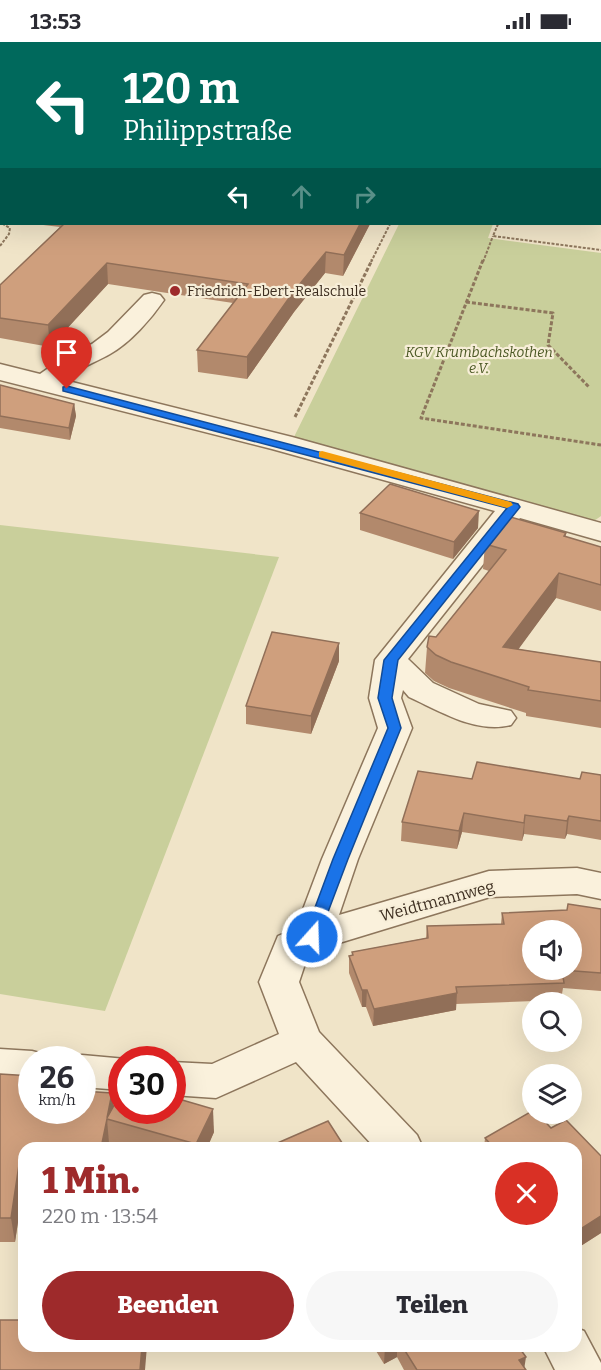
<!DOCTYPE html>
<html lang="de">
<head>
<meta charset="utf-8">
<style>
	:root { --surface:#fff; --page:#f7f7f7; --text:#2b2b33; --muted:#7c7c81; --accent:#9e2a2b }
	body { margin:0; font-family:Bitter,serif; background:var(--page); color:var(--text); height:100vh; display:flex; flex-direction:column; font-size:22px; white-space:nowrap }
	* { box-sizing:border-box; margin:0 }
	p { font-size:20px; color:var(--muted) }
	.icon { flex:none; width:33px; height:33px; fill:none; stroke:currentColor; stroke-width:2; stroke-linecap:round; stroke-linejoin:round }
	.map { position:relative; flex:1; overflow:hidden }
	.sheet { position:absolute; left:18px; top:1100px; width:564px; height:210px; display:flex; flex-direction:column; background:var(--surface); border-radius:18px; box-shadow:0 6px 24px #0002 }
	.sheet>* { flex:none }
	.banner { position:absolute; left:0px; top:0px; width:602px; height:183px; box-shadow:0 6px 24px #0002; background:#00695c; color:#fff; overflow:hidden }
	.tools { position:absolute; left:522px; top:878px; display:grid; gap:12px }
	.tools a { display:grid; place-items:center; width:60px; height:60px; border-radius:50%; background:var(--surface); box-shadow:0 6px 24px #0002; font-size:30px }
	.speed { position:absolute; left:18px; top:1004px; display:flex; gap:12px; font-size:30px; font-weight:700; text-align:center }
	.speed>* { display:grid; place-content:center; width:78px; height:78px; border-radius:50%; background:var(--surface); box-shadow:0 6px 24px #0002; line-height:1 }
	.speed small { font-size:15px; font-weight:400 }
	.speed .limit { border:9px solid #d22; background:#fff; color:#111 }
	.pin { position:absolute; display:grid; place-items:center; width:51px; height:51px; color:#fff; margin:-62px -26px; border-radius:50% 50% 50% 0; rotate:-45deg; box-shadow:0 0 6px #0007 }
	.pin .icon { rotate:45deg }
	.me { position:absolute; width:66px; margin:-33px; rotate:20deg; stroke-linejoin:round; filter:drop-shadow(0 0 4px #0008) }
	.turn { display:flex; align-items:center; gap:21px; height:126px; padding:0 24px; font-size:27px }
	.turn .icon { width:78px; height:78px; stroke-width:2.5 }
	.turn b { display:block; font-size:42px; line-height:51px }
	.lanes { display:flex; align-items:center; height:57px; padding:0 24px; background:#0003; justify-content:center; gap:30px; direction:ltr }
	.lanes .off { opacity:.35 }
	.round { display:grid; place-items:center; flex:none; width:63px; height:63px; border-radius:32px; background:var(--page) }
	.head { display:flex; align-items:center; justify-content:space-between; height:102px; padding:0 24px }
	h1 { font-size:36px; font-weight:800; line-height:45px; color:var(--accent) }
	.cta { display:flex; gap:12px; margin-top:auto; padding:12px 24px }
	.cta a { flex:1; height:69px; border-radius:36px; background:var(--accent); color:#fff; font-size:24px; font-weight:800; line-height:69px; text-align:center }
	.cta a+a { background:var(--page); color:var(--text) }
	.status { display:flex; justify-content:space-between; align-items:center; height:42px; padding:0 30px; background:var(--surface); direction:ltr }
	.status svg { height:16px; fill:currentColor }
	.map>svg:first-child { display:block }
</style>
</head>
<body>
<div class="status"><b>13:53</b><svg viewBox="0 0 49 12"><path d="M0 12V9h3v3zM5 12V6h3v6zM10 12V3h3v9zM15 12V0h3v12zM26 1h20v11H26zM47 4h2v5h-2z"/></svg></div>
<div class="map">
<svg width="601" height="1328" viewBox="0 0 601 1328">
	<rect width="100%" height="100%" fill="#f0e4c8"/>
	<!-- green -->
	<g fill="#c9cf9b">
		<polygon points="399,182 493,182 488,196 601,211 601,474 594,479 294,395"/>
		<polygon points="0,483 279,515 105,969 0,952"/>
	</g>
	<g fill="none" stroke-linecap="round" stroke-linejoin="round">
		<defs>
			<g id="minor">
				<polygon points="302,0 322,0 300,2"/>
				<rect x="600" y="65" width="1" height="12"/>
				<rect x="0" y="83" width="2" height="12"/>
				<path d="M152 251 160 253 164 258C151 277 130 301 110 312 94 321 78 326 64 338L292 395 601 481V499L520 476 408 617 433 641 479 662 511 669 516 676 511 683C476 692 440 669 409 655L403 648 401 656 412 686 358 817 339 873 489 829 577 826 601 831V857L577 852 490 855 326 905 308 913 299 940 319 990 417 1093 423 1106H375L296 1020 216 1056 172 1053V1020L212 1022 279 992 259 940 278 894 296 886 322 817 378 686 369 656 375 618 495 469 272 407 0 338V322L40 332 70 311 92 302 108 290 144 253Z"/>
				<polygon points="0,1007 32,1009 47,1013 48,1017 32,1017 32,1041 0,1039"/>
				<polygon points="82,1013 126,1017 122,1017 122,1048 82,1045 82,1017 69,1017"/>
				<polygon points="576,1286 584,1289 601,1321 601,1328 555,1328 543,1304 576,1304"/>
			</g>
			<g id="major">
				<rect x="0" y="13" width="2" height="11"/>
				<rect x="600" y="86" width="1" height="13"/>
			</g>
		</defs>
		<!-- minor casing -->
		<use href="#minor" stroke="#8d765c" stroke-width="3"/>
		<!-- major casing -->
		<use href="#major" stroke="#5b4430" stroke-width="3"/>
		<!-- path-far1 -->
		<g stroke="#8d765c" stroke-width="2" stroke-dasharray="3 1.5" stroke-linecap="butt">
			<polyline points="498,182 493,194 601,208"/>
			<polyline points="0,204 9,192 10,186 3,182"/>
			<polyline points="371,220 390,182"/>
			<polyline points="483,220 493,194"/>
		</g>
		<!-- path -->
		<g stroke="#8d765c" stroke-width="3" stroke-dasharray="4 2" stroke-linecap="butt">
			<polyline points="483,218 421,376 601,403"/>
			<polyline points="466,260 553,271 548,303 589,345"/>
			<polyline points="295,375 372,218"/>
		</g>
		<!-- minor -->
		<use href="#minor" fill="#faf1dc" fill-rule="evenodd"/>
		<!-- major -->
		<use href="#major" fill="#f3d9a0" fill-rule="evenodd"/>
	</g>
	<!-- wall -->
	<g fill="#b2896c">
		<polygon points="352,0 383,0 379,2 356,2"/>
		<polygon points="383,0 601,0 601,58 600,59 600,2 388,2"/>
		<polygon points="35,182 370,182 343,234 325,231 294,270 247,337 198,330 197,308 233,261 108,242 50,305 0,296 0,243 60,185"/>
		<polygon points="0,343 74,362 76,374 70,398 0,386"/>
		<polygon points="360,471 478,486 453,517 360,488"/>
		<polygon points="566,491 566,495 601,505 601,569 556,556 518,607 601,620 601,686 526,674 526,671 449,646 434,639 425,631 427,605 436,595 489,529 483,527 485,502"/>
		<polygon points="339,619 311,692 246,682 246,664"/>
		<polygon points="601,733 601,798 567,792 565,797 524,792 522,799 462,790 457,807 401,799 402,780 472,737 580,737"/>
		<polygon points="601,867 601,949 563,946 561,958 456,962 456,968 373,984 366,965 362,965 349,931 349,914 352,913 352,910 426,896 427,884 501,882 502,871"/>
		<polygon points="0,1032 32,1068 114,1064 214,1090 207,1106 126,1106 109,1101 108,1106 24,1106 24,1140 15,1200 0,1200"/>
		<polygon points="551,1086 601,1114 601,1191 576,1207 576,1106 484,1106 485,1096"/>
		<polygon points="373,1304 518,1304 524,1325 526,1328 404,1328 397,1315 384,1322"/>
	</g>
	<!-- shaded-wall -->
	<g fill="#916f58">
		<polygon points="367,0 383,0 379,2 367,2"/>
		<polygon points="600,44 601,44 601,58 600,59"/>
		<polygon points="360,182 370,182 343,234 344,213"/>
		<polygon points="326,210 325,231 294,270 247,337 247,315 294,249"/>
		<polygon points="107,221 108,242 50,305 48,283"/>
		<polygon points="74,362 76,374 70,398 69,386"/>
		<polygon points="479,469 478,486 453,517 454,500"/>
		<polygon points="559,531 556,556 501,631 503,605"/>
		<polygon points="339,601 339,619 311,692 311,674"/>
		<polygon points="464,771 462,790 457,807 459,789"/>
		<polygon points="525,773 524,792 522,799 524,781"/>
		<polygon points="569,774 567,792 565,797 567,779"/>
		<polygon points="362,948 367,948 366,965 362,965"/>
		<polygon points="457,951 456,968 373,984 374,967"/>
		<polygon points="112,1051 115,1075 107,1077"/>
		<polygon points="213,1067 214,1090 207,1106 196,1106 196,1102"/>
		<polygon points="107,1077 109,1101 108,1106 101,1106"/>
		<polygon points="20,1116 24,1140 15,1200 11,1176"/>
		<polygon points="601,1174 601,1191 576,1207 576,1190"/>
		<polygon points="142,1304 147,1304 145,1328 140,1328"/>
		<polygon points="385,1304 397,1304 397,1315 384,1322"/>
		<polygon points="526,1315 524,1328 519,1318"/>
	</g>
	<!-- building -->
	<g fill="#cf9f7d" stroke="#916f58" stroke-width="1.5" fill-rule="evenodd">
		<polygon points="423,0 601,0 601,21 600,22 600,2 428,2"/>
		<polygon points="64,182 360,182 344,213 326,210 294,249 247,315 197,308 248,242 107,221 48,283 0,276 0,243"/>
		<polygon points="0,343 74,362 69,386 0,374"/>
		<polygon points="390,442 479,469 454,500 360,471"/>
		<polygon points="507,474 566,491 564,494 601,505 601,543 559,531 503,605 601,620 601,659 528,648 529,645 451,620 436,613 427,605 429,594 436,595 506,508 485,502"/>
		<polygon points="272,590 339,601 311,674 246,664"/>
		<polygon points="477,720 580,737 582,730 601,733 601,779 569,774 567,779 525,773 524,781 464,771 459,789 402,780 418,729 472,737"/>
		<path d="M568 862 601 867V931L562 928 564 941 456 945 457 951 374 967 367 948H362L349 914 353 913 352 910 428 896 427 884 504 882 502 871 567 868ZM532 888H572V927H532Z"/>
		<polygon points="0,1032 32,1034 32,1068 82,1068 82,1049 112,1051 107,1076 122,1049 122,1068 172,1068 172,1055 213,1067 196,1102 107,1077 101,1106 24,1106 24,1116 20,1116 11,1176 0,1176"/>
		<polygon points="532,1069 532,1071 537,1071 551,1086 566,1078 601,1114 601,1174 576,1190 576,1106 494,1106 485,1096"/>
		<polygon points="328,1079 344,1104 352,1101 355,1106 266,1106"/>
		<polygon points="0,1278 24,1278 24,1304 142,1304 140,1328 0,1328"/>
		<polygon points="402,1304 518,1304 526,1315 519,1318 526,1328 417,1328"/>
	</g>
	<!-- route -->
	<polygon fill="#1a73e8" stroke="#114b97" stroke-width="1.5" points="67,344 518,462 520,465 398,618 392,656 401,686 348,817 317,899 306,899 304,895 333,817 388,686 378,656 384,618 507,466 63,349 63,345"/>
	<!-- slow -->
	<polygon fill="#f59e0b" points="322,409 511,460 513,463 507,466 319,415 319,410"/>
	<!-- markers -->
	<circle fill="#9e2a2b" stroke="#f7eed8" stroke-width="2" cx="175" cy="249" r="6"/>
	<g text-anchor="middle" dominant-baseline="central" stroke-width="4.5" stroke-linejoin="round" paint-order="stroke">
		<!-- far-poi labels -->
		<g font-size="14" fill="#3d2e20" stroke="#f7eed8" text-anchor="start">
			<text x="187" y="249">Friedrich-Ebert-Realschule</text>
		</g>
		<!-- far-park labels -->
		<g font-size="14" font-style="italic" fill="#4d5a26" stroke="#f7eed8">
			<text x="479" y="310">KGV Krumbachskothen<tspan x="479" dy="16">e.V.</tspan></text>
		</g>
		<!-- street labels -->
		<g font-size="16" fill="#3d2e20" stroke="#f7eed8">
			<text transform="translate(437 859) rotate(-15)">Weidtmannweg</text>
		</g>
	</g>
</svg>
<div class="tools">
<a><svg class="icon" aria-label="sound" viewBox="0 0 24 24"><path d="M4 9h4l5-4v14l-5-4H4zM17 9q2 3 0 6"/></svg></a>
<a><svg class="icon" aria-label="search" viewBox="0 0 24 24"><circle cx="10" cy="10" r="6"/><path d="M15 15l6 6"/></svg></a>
<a><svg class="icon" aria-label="layers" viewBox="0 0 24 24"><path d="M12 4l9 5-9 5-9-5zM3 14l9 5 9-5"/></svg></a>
</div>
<div class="speed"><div>26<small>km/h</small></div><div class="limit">30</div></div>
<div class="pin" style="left:67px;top:347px;background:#d93025"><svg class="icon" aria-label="arrive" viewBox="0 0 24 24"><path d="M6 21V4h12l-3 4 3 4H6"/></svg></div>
<svg class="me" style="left:312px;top:895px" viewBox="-20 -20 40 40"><circle r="17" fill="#1a73e8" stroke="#fff" stroke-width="3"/><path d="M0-11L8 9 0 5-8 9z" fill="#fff"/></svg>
<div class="banner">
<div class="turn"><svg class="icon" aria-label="left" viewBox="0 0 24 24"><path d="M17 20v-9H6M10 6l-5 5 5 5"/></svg><div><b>120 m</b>Philippstraße</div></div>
<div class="lanes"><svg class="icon" aria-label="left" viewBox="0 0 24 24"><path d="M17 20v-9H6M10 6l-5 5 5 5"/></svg><svg class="icon off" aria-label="ahead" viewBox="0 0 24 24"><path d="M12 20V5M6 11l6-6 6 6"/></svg><svg class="icon off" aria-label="right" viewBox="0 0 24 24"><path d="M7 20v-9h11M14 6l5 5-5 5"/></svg></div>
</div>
<section class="sheet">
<div class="head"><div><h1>1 Min.</h1><p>220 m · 13:54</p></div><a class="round" style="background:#d93025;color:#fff"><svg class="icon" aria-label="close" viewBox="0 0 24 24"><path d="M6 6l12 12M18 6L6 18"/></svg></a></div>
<div class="cta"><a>Beenden</a><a>Teilen</a></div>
</section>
</div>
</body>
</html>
